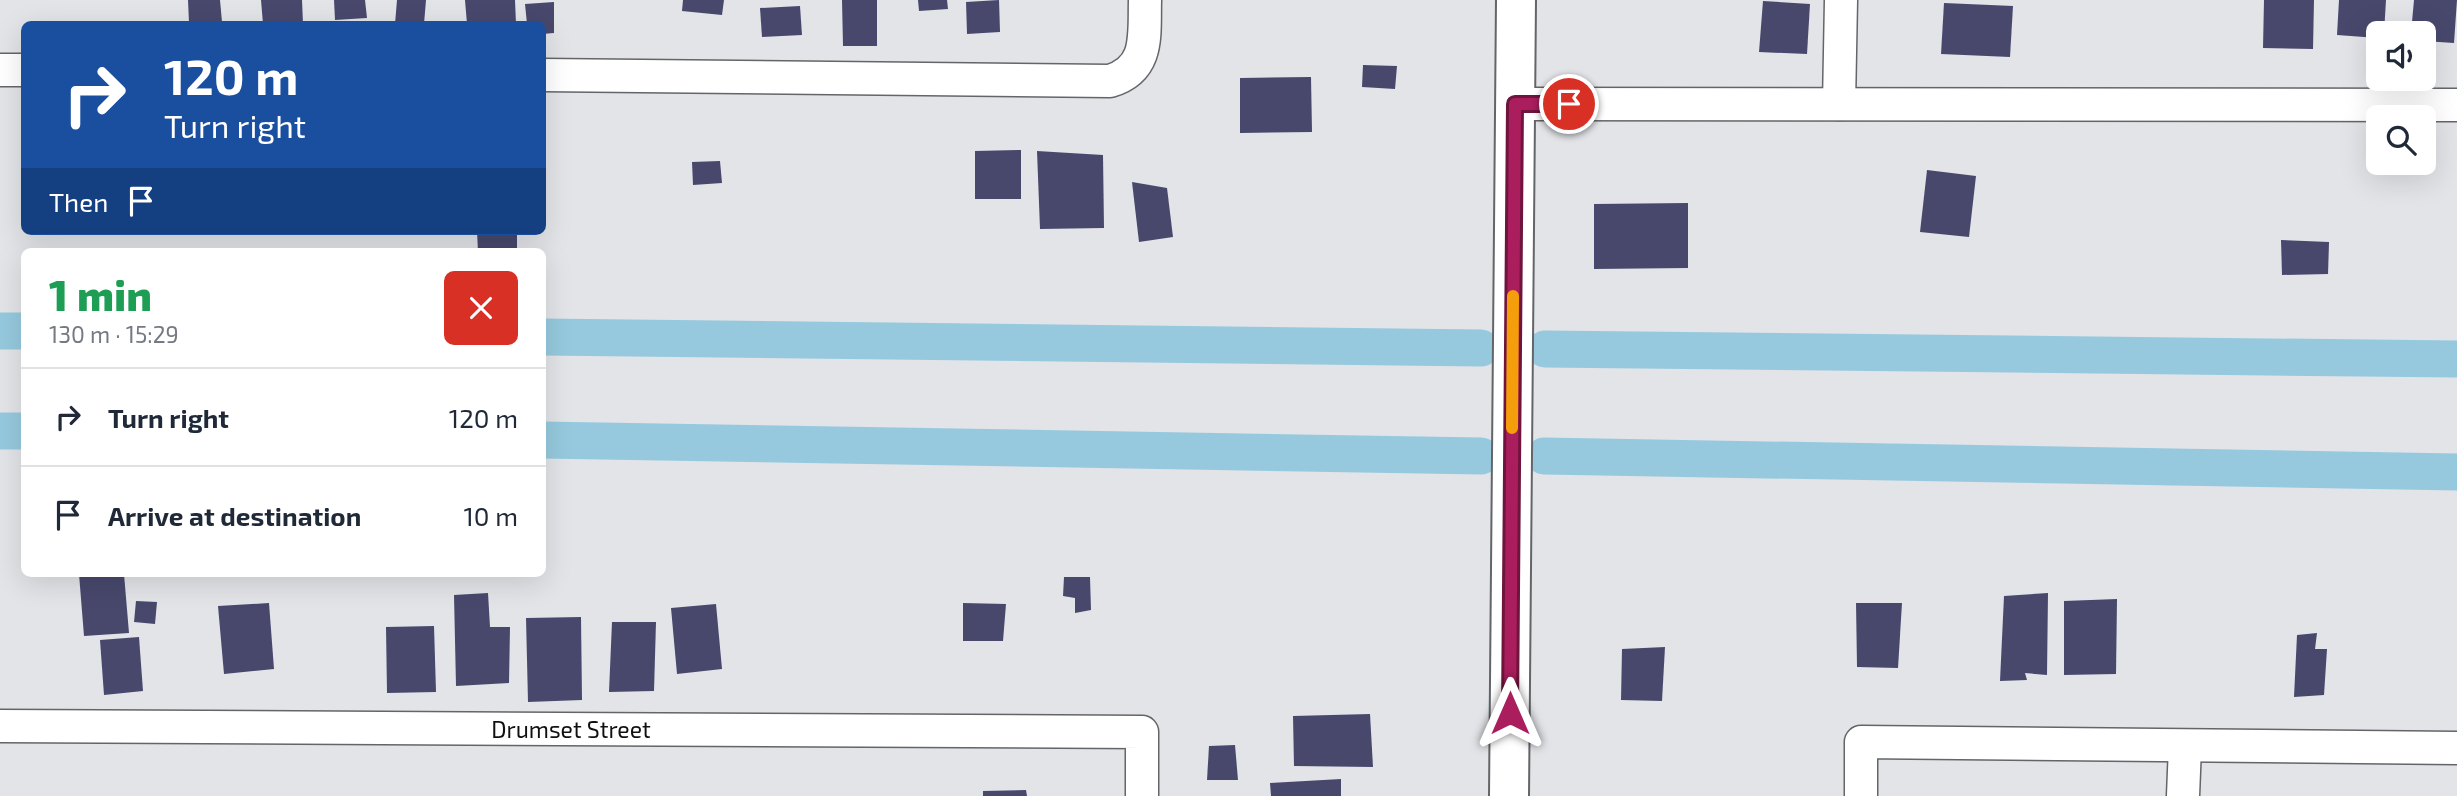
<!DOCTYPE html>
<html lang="en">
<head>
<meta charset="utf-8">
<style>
	:root { --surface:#fff; --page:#f6f6f7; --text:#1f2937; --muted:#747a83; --line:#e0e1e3 }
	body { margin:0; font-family:"Exo 2",sans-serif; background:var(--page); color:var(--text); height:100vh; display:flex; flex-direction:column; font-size:26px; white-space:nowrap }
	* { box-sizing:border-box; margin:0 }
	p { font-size:23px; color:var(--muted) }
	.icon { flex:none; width:38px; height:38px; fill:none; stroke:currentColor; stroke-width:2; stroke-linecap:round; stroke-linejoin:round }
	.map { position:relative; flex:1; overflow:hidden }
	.sheet { position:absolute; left:21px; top:248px; width:525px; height:329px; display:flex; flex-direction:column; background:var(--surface); border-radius:10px; box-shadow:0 7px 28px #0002 }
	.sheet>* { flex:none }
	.hud { position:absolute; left:21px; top:21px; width:525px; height:214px; border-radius:10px; box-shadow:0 7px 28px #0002; background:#1a4fa0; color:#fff; overflow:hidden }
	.buttons { position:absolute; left:2366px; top:21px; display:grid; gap:14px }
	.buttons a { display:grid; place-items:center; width:70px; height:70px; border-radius:10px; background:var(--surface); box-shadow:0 7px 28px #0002; font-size:35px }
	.pin { position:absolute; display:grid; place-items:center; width:60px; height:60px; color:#fff; margin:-30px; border:4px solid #fff; border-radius:50%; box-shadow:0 2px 7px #0007 }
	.me { position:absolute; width:77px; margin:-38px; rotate:0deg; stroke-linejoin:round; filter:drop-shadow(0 0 5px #0008) }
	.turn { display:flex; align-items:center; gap:24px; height:147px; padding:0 28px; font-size:32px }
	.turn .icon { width:91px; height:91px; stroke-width:2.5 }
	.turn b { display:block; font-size:49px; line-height:60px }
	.then { display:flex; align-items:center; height:66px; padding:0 28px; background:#0003; gap:14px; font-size:26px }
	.round { display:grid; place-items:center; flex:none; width:74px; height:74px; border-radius:10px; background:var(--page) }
	.overview { display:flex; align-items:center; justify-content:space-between; height:119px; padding:0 28px }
	h1 { font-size:42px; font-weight:800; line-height:52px; color:#1e9e55 }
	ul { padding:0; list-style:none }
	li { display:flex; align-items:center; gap:21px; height:98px; padding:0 28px; border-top:2px solid var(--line) }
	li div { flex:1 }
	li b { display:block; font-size:26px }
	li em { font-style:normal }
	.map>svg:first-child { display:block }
</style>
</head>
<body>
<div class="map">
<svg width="2457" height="796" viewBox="0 0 2457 796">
	<rect width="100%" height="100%" fill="#e2e4e8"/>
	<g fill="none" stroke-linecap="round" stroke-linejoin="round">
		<!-- canal -->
		<g stroke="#96c9de" stroke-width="37">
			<polyline points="0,331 24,331"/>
			<polyline points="542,337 1481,348"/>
			<polyline points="1545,349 2457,359"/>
			<polyline points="0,431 24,431"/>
			<polyline points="542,440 1481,456"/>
			<polyline points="1544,456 2457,472"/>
		</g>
	</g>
	<!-- building -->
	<g fill="#48486d">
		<polygon points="188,0 220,0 222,22 189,23"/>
		<polygon points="261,0 302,0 303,24 263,24"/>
		<polygon points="334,0 365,0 367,18 335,20"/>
		<polygon points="397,0 426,0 424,24 395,24"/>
		<polygon points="465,0 515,0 516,24 467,24"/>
		<polygon points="683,0 724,0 722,15 682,11"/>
		<polygon points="842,0 877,0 877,46 843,46"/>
		<polygon points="918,0 947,0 948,9 919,11"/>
		<polygon points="999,0 1000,32 967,34 966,2"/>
		<polygon points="2264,0 2314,0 2313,49 2263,48"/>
		<polygon points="2339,0 2386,0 2384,33 2378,33 2378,38 2337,35"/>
		<polygon points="2414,0 2457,0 2454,43 2424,41 2424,33 2411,33"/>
		<polygon points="1763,1 1810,4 1807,54 1759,52"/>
		<polygon points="554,2 554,33 542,34 542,24 527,24 525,4"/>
		<polygon points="1944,3 2013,6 2010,57 1941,54"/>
		<polygon points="800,6 802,35 762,37 760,8"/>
		<polygon points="1363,65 1397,66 1395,89 1362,87"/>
		<polygon points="1311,77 1312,132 1240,133 1240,78"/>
		<polygon points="1021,150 1021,199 975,199 975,151"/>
		<polygon points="1037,151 1103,155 1104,228 1040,229"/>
		<polygon points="720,161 722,183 693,185 692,162"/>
		<polygon points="1927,170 1976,176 1969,237 1920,232"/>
		<polygon points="1132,182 1167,188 1173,237 1139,242"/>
		<polygon points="1688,203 1688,268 1594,269 1594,204"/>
		<polygon points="477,231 517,231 517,252 478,252"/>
		<polygon points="2281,240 2329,242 2328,274 2282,275"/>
		<polygon points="79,574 124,574 129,633 84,636"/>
		<polygon points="1064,577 1090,577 1091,610 1075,613 1075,598 1063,596"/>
		<polygon points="488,593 490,627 510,627 509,683 456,686 454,595"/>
		<polygon points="2048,593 2047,675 2025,673 2027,680 2000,681 2004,596"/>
		<polygon points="2117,599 2116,674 2064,675 2064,601"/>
		<polygon points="136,601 157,602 155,624 134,622"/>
		<polygon points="269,603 274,669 224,674 218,606"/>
		<polygon points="963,603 1006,604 1003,641 963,641"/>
		<polygon points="1856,603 1902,603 1898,668 1857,667"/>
		<polygon points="716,604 722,669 677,674 671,608"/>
		<polygon points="581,617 582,700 528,702 526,618"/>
		<polygon points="612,622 656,622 654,691 609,692"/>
		<polygon points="434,626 436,692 387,693 386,627"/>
		<polygon points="2317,633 2315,649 2327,649 2324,695 2294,697 2297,635"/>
		<polygon points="139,637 143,691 104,695 100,640"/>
		<polygon points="1665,647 1662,701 1621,700 1622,649"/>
		<polygon points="1370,714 1373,767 1294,766 1293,716"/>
		<polygon points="1235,745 1238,780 1207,780 1209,746"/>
		<polygon points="1341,779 1341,796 1271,796 1270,783"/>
		<polygon points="1026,790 1027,796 983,796 983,791"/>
	</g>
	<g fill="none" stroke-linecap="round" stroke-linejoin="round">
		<defs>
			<g id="street">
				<polyline points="0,70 24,70"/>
				<path d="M542 75 1110 81C1150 69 1144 35 1145 0"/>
				<polyline points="1515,104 2457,105"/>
				<polyline points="1839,104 1841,0"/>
				<polyline points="0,726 1142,732 1142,796"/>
				<polyline points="1861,796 1861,742 2457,748"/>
				<polyline points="2183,796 2185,746"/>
			</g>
			<polyline id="secondary" points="1509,796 1516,0"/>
		</defs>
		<!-- street casing -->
		<use href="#street" stroke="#636568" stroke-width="35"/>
		<!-- secondary casing -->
		<use href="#secondary" stroke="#636568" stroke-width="42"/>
		<!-- street -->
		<use href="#street" stroke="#fff" stroke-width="32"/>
		<!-- secondary -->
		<use href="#secondary" stroke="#fff" stroke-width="38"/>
	</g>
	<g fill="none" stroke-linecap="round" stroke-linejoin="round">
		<defs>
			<polyline id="route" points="1510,713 1515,104 1569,104"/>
		</defs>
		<!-- route casing -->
		<use href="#route" stroke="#6e143d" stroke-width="18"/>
		<!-- route -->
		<use href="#route" stroke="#aa1e5e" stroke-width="12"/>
		<!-- slow -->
		<polyline stroke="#f59e0b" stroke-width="12" points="1512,428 1513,296"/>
	</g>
	<g text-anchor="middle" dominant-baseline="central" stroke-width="7" stroke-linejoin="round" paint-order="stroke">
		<!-- street labels -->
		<g font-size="23" fill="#101012" stroke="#fff">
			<text x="571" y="729">Drumset Street</text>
		</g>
	</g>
</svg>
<div class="buttons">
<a><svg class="icon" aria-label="sound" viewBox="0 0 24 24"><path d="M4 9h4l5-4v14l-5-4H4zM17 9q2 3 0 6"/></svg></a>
<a><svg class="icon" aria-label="search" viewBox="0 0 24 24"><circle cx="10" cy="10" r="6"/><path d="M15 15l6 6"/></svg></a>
</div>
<div class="pin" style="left:1569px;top:104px;background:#d93025"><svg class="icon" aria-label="arrive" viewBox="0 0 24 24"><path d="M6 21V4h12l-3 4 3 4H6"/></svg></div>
<svg class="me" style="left:1510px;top:713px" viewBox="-20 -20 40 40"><path d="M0-17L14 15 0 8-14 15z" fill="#aa1e5e" stroke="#fff" stroke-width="4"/></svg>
<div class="hud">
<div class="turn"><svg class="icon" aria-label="right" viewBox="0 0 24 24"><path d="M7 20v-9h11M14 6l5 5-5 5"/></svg><div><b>120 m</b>Turn right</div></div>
<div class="then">Then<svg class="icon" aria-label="arrive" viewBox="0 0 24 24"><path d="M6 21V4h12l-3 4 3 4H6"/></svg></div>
</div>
<section class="sheet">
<div class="overview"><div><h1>1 min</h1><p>130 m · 15:29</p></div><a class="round" style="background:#d93025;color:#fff"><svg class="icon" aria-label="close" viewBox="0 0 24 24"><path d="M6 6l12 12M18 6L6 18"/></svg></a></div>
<ul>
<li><svg class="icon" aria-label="right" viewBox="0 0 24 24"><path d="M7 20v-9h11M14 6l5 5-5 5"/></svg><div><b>Turn right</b></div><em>120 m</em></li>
<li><svg class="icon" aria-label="arrive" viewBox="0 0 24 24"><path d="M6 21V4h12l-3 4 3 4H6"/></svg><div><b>Arrive at destination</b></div><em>10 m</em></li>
</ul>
</section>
</div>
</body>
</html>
